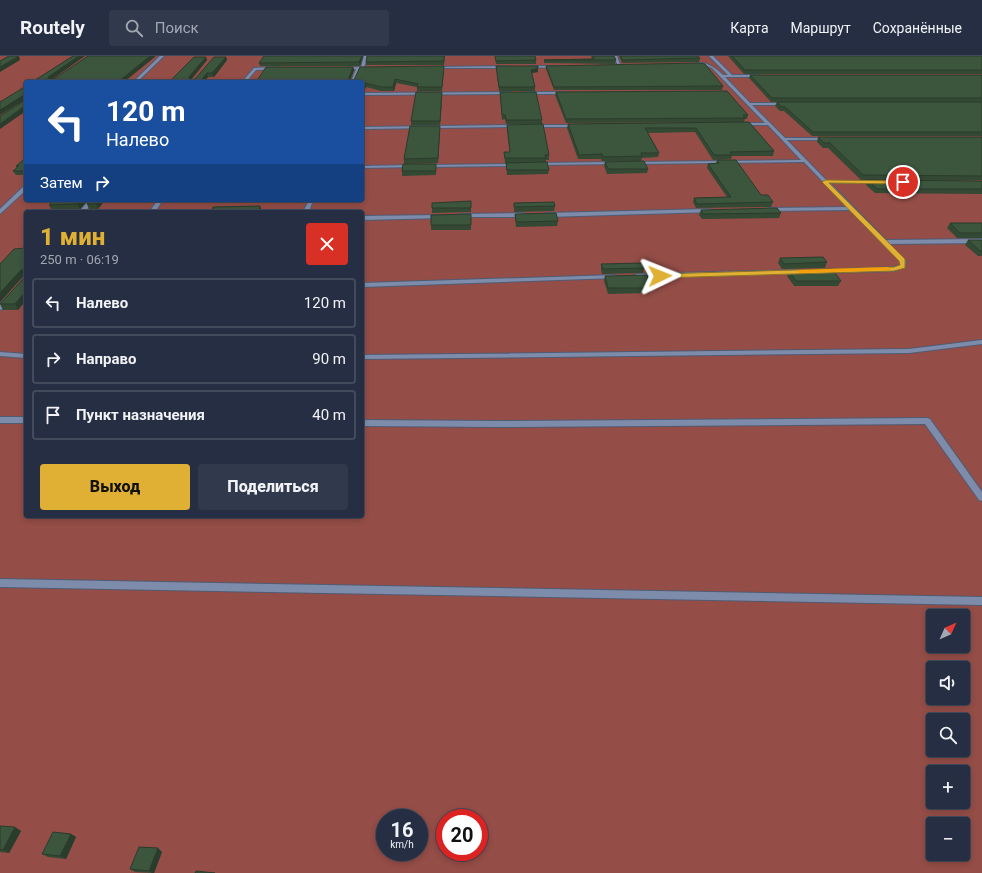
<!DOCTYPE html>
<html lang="ru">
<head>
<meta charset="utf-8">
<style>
	:root { --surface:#252e42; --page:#313a4d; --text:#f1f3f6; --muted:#a3a8b2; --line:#424a5b; --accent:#e0b034 }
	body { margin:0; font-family:Roboto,sans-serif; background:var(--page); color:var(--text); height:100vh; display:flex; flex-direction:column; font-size:15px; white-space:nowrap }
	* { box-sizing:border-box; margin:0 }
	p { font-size:13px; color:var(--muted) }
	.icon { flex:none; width:22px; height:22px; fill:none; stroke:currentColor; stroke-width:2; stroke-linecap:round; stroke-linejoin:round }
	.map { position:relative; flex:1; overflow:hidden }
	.drawer { position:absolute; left:24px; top:154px; width:340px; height:308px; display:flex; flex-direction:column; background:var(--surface); border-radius:4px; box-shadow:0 2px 6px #0003,0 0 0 1px var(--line) }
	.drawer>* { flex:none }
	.hud { position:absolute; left:24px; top:24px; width:340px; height:122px; border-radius:4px; box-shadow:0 2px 6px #0003,0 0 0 1px var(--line); background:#1a4fa0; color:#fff; overflow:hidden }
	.needle { width:26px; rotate:45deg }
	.fabs { position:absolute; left:926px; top:553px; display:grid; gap:8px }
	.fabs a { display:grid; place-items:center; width:44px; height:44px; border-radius:4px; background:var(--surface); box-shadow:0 2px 6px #0003,0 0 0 1px var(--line); font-size:20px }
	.speed { position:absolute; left:376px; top:753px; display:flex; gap:8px; font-size:20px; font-weight:700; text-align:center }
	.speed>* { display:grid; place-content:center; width:52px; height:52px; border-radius:50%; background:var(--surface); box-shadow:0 2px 6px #0003,0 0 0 1px var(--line); line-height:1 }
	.speed small { font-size:10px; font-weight:400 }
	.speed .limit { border:6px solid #d22; background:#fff; color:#111 }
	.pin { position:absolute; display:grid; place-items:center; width:34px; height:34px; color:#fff; margin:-17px; border:2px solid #fff; border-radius:50%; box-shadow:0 1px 4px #0007 }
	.me { position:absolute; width:44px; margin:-22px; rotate:88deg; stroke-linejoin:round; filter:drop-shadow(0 0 3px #0008) }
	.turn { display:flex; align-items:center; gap:14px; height:84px; padding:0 16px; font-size:18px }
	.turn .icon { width:52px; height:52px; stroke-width:2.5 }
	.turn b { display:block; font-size:28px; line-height:34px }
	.then { display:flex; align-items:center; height:38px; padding:0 16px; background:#0003; gap:8px; font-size:15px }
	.round { display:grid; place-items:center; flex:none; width:42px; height:42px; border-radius:4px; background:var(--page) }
	.headline { display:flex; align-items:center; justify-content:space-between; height:68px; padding:0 16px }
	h1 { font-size:24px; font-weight:800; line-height:30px; color:var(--accent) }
	.cta { display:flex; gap:8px; margin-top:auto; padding:8px 16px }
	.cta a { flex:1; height:46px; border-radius:4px; background:var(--accent); color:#111; font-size:16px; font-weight:800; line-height:46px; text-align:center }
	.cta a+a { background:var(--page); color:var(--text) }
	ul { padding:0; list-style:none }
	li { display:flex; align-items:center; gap:12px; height:50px; margin:0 8px 6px; padding:0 8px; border:2px solid var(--line); border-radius:4px }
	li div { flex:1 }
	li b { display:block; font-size:15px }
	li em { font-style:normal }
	header { display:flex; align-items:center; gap:24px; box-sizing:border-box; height:56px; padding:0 20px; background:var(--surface); border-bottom:1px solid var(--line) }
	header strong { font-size:19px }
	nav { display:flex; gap:22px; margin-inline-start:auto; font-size:14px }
	.search { width:280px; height:36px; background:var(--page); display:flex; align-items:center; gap:10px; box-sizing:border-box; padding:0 14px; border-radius:4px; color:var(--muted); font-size:15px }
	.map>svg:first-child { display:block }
</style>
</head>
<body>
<header>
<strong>Routely</strong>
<div class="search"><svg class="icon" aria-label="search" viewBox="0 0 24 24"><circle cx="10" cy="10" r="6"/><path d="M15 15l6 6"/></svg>Поиск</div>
<nav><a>Карта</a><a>Маршрут</a><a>Сохранённые</a></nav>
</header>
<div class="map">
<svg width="982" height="817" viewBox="0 0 982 817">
	<rect width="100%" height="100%" fill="#313d58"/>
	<!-- green -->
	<path fill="#944d47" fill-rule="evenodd" d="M0 0H982V817H0ZM26 26H362V144H26ZM26 156H362V460H26ZM933 560H963V590H933ZM933 612H963V642H933ZM933 664H963V694H933ZM933 716H963V746H933ZM385 762H419V796H385ZM445 762H479V796H445ZM933 768H963V798H933Z"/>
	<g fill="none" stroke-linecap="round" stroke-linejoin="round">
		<defs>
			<g id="service">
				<polygon points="160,0 164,0 137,26 133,26"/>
				<polygon points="364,0 368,0 364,11 371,12 359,13 355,26 351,26 356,13 341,12 361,11"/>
				<polygon points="613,0 617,0 621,11 619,11"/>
				<path d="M709 0H713L732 19H760L759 21H725L750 47H788L787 49H752L785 82H828L829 83 827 84H787L827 125H880V126L878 127H830L886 184 982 183V187L889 188 906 205 905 211 894 215 823 217 821 216V214L893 211 900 209V205L850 154 766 155V153L768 152 847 151 804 106 633 108V107L635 106 801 104 768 69H739L740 67H765L712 12 705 9 693 8C705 4 714 11 723 19H728Z"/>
				<polygon points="508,10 507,12 431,12 433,11"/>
				<polygon points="529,10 557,10 559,11 528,12"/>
				<polygon points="275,11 276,13 256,14 246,26 242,26 254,12"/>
				<polygon points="511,36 510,38 362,39 362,37"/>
				<polygon points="525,36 566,36 568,37 566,38 524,38"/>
				<polygon points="517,69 516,71 362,73 362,71"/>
				<polygon points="532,69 578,69 580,70 578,71 531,71"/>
				<polygon points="617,106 617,107 615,108 537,109 535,108 537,107"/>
				<polygon points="515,108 517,108 517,110 427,111 425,110 427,109"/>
				<polygon points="413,109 415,109 415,111 362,112 362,110"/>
				<polygon points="24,130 26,130 26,134 0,158 0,153"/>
				<polygon points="89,144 94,144 85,156 79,156"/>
				<polygon points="158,144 163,144 155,156 149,156"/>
				<polygon points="309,144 313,144 309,156 303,156"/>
				<polygon points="710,153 713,155 712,156 546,161 543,159 546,157"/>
				<polygon points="460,158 524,157 527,159 524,161 458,161 457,160"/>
				<polygon points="442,159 445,161 444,162 362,164 362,160"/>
				<polygon points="799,214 802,216 801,217 637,222 634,220 637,218"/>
				<polygon points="615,219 617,220 617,222 362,231 362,227"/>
				<polygon points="9,240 12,242 2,253 0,254 0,248 7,241"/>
				<polygon points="982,284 982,288 909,297 362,303 362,299 909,293"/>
				<polygon points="0,296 26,298 26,302 0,300"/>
				<rect x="0" y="361" width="26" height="6"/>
				<polygon points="927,362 930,363 982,436 982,445 979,444 925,368 499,371 362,370 362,364 499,365"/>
				<polygon points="0,523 982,541 982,549 0,531"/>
			</g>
		</defs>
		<!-- service casing -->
		<use href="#service" stroke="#515b72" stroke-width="2"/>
		<!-- service -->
		<use href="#service" fill="#7e8cac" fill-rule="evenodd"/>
	</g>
	<!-- wall -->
	<g fill="#344934">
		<polygon points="363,0 360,10 260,10 259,7"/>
		<polygon points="445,0 444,9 366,9 366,6"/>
		<polygon points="495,0 535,0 536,4 536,8 496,8"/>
		<polygon points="591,0 614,0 616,4 615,8 544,7 544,4 592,3"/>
		<polygon points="619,0 698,0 700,2 699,6 622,7"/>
		<polygon points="728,0 982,0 982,18 744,18"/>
		<polygon points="206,1 207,4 191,24 195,23 226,1 227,4 214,21 208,21 204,26 169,26"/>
		<polygon points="496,10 538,16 532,17 535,31 535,35 499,35"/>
		<polygon points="546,10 723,30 722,34 554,34 546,13"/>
		<polygon points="353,11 354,14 350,24 354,24 444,14 442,35 417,35 417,31 396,27 394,35 381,35 366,31 364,35 362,36 256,26"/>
		<polygon points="750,19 982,19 982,46 771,46 749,22"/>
		<polygon points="500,36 542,64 542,68 506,68 505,63 502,64"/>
		<polygon points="556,36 748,59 747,63 745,63 744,66 566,67 555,39"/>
		<polygon points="442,40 440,69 411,69 411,65"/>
		<polygon points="777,46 982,46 982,80 812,80 784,55 780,55 775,50"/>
		<polygon points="749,66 774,95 773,100 732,100 731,103 713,104 695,76 648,77 659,97 658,101 642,102 641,105 602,105 601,103 578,103 567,72 568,68"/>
		<polygon points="507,69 549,99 549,104 546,104 546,106 505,107 504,96 510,96 507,73"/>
		<polygon points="440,74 438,107 404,108 404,103"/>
		<polygon points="818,81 982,81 982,124 861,124 828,92 823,92 817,86"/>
		<polygon points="26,102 26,119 16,119 13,115 17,112 16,110"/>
		<polygon points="717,104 761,139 773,146 771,151 696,152 693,146 694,142 727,141 707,112 708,108 716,108"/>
		<polygon points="605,106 648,113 647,117 607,118 604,110"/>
		<polygon points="506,107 549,114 548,118 507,119"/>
		<polygon points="436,108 436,119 402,120 402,115"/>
		<polygon points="868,124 982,125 982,138 875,137 866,129"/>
		<polygon points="54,144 88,144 80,153 51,153 49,149"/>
		<polygon points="90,144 105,144 98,153 89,153 87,148"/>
		<polygon points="471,145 471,156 432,157 432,152"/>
		<polygon points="514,147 555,150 554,155 514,156"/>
		<polygon points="701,154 781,157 779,162 702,163 699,159"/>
		<polygon points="471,158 471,174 431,174 431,169"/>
		<polygon points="515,158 558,165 557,170 516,171"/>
		<polygon points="950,167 982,167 982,182 957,182 947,172"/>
		<polygon points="968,184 982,184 982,200 978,200 965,189"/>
		<polygon points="26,192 26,244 18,254 3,254 0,248 24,222 24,220 0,246 0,208"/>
		<polygon points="780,202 827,206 825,212 782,213 778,207"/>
		<polygon points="601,208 644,212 643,217 602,218 601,213"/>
		<polygon points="789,215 841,225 838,230 794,230 787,220"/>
		<polygon points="605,220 651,232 650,237 608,238 604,225"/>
		<polygon points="0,770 21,775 9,797 0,796"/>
		<polygon points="71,778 76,781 66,803 48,801 42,798"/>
		<polygon points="162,796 154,817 135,816 130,813"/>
	</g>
	<!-- shaded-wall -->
	<g fill="#2a3c2b">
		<polygon points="19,0 20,4 0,16 0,11"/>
		<polygon points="79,0 85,0 50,25 48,23 48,21"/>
		<polygon points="150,0 156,0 124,26 118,26"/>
		<polygon points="362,0 363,0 360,10 359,6"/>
		<polygon points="206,1 207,4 190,25 189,21"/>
		<polygon points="226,1 227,4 214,21 212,17"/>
		<polygon points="353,11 354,14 350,25 349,22"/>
		<polygon points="538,12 538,16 531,17 531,14"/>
		<polygon points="207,17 208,21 204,26 200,26"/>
		<polygon points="395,23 396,27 394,35 393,31"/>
		<polygon points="365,27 366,31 364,35 362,36 362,32"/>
		<polygon points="442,36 442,40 440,69 440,65"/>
		<polygon points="24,39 26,43 0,59 0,54"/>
		<polygon points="26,49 26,55 0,73 0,68"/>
		<polygon points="440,70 440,74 438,107 438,102"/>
		<polygon points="81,144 88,144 80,153 77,148"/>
		<polygon points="99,144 105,144 98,153 96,148"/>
		<polygon points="260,150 262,155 261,156 258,156"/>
		<polygon points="23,213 26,219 23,220 0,246 0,237 20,215"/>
		<polygon points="26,235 26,244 18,254 15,248"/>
		<polygon points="15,771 21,775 9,797 3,794"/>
		<polygon points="71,778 76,781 66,803 60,800"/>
		<polygon points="158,792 162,796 154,817 152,817 149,815"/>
	</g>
	<!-- building -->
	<g fill="#3c553d" stroke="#2a3c2b">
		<polygon points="9,0 19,0 0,11 0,5"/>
		<polygon points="73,0 79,0 48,21 48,23 54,23 88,0 150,0 118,26 32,26"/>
		<polygon points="264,0 362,0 359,6 259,7"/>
		<polygon points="367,0 444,0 444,5 366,6"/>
		<polygon points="495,0 535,0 536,4 496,5"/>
		<polygon points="593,0 614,0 616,4 544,4 594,3"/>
		<polygon points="621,0 698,0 700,2 622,4"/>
		<polygon points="732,0 982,0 982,14 745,14"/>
		<polygon points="194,1 206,1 189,21 190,24 195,23 214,1 226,1 212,17 207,17 200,26 169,26"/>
		<polygon points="699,7 705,8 723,30 554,31 546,10"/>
		<polygon points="444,10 442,31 417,31 418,28 395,23 393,31 381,31 365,27 364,32 362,32 362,26 256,26 266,11 353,11 349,22 350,24 354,24 360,11"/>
		<polygon points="496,10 538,10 538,12 531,14 535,31 499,31"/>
		<polygon points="750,19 982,19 982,42 772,42"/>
		<polygon points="26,30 26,49 0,68 0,60 25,44 24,39 0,54 0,46"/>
		<polygon points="727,35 748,59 743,59 745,62 566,63 556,36"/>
		<polygon points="416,36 442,36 440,65 411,65"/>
		<polygon points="500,36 536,36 542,64 506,64 505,59 502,59"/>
		<polygon points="777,46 982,46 982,76 813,76 785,51 781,51"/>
		<polygon points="749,66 774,95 730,96 732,99 714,99 696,72 645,72 659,97 641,97 642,100 603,101 602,98 579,99 568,68"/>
		<polygon points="543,68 549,99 545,99 546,102 505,102 504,96 510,96 507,69"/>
		<polygon points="410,70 440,70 438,102 404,103"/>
		<polygon points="818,81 982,81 982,120 863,119 830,87 824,87"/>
		<polygon points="26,102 26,115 13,115 19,110 16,110"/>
		<polygon points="717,104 736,104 761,139 768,139 773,146 697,148 694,142 731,141 708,108 719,107"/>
		<polygon points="644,105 648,113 608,113 605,106"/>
		<polygon points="547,106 549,114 507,114 506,107"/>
		<polygon points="403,108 436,108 436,115 402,115"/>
		<polygon points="868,124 982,125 982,133 877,133"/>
		<polygon points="54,144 81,144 77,148 49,149"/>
		<polygon points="90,144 99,144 96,148 87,148"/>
		<polygon points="471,145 471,152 432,152 432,147"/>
		<polygon points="554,146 555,150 514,151 514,147"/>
		<polygon points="260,150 258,156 211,156 213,151"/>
		<polygon points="777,152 781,157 703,158 701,154"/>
		<polygon points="556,157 558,165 516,166 515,158"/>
		<polygon points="471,158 471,169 431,169 431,159"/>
		<polygon points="950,167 982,167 982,177 960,177"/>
		<polygon points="968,184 982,184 982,195 980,195"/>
		<polygon points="26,192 26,235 15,248 0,248 24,222 23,213 20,215 0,237 0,208 14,193"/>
		<polygon points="823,201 827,206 784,208 780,202"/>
		<polygon points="642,207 644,212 603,213 601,208"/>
		<polygon points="832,213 841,225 796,225 789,215"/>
		<polygon points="647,219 651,232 608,232 605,220"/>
		<polygon points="0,770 15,771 3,794 0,793"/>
		<polygon points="53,776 71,778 60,800 42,798"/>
		<polygon points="139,791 158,792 149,815 130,813"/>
		<polygon points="196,815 215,817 195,817"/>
	</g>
	<!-- route -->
	<polygon fill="#e0b034" stroke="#927222" points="825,124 905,125 906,126 903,128 829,127 905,203 905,212 894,215 660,222 656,220 660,218 894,211 900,209 899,205 823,127 822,126"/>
	<!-- slow -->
	<polygon fill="#f59e0b" points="888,211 891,213 890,214 800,217 797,216 800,214"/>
</svg>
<div class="fabs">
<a><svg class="needle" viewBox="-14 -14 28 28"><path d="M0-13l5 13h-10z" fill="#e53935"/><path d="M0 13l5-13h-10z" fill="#a3a8b2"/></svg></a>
<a><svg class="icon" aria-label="sound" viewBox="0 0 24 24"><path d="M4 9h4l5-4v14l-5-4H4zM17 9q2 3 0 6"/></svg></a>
<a><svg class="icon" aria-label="search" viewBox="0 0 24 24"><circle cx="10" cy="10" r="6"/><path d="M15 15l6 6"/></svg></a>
<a>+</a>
<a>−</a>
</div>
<div class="speed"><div>16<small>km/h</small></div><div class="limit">20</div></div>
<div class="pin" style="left:903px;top:126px;background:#d93025"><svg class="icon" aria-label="arrive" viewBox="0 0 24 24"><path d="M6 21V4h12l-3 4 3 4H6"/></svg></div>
<svg class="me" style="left:660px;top:220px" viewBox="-20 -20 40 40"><path d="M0-17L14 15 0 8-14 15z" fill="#e0b034" stroke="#fff" stroke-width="4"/></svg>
<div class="hud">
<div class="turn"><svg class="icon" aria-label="left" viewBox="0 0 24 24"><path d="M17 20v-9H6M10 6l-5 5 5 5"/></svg><div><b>120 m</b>Налево</div></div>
<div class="then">Затем<svg class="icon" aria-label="right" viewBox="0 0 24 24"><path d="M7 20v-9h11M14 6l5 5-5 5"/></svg></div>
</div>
<section class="drawer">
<div class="headline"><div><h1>1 мин</h1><p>250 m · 06:19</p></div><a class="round" style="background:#d93025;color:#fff"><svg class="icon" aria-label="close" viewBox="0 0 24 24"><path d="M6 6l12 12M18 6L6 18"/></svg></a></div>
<ul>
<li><svg class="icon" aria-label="left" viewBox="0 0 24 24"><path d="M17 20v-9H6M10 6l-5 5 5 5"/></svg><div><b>Налево</b></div><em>120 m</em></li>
<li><svg class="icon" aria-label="right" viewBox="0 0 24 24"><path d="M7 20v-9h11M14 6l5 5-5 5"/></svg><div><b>Направо</b></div><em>90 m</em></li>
<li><svg class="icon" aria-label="arrive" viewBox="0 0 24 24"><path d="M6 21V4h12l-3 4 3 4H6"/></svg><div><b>Пункт назначения</b></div><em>40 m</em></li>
</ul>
<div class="cta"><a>Выход</a><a>Поделиться</a></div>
</section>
</div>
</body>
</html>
